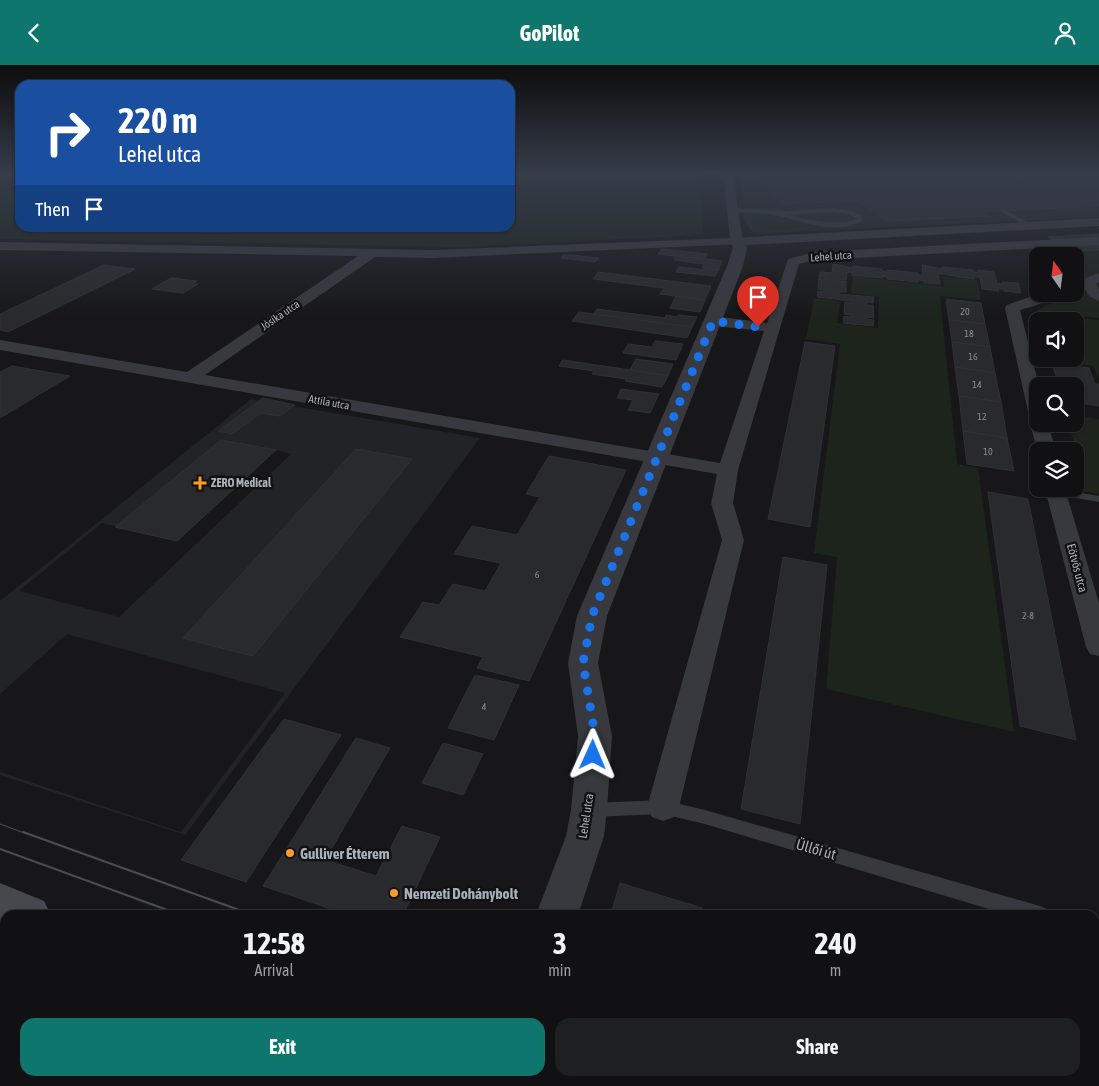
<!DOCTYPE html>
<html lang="en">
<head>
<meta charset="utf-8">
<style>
	:root { --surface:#111113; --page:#1e1f21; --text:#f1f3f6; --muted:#9c9da0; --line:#303133; --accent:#0f766e }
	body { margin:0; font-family:"Asap Condensed",sans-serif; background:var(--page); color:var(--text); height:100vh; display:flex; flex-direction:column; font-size:19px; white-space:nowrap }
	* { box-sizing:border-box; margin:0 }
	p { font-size:16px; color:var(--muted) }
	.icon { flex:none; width:28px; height:28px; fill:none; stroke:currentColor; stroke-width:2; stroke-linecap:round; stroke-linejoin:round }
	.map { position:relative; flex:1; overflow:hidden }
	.details { position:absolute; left:0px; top:845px; width:1100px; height:176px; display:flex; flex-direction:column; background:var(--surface); border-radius:15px 15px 0 0; box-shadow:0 1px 4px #0004,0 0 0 1px var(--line) }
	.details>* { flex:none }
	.guide { position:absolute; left:15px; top:15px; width:500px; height:152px; border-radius:15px; box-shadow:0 1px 4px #0004,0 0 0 1px var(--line); background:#1a4fa0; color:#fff; overflow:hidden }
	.needle { width:32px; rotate:346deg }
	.fabs { position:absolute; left:1029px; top:182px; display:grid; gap:10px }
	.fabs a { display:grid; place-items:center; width:55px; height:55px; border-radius:10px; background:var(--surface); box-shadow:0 1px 4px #0004,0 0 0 1px var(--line); font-size:25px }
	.pin { position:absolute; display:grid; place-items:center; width:42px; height:42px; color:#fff; margin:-51px -21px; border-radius:50% 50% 50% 0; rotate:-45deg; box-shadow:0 0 5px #0007 }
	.pin .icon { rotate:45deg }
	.me { position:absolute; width:55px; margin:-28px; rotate:1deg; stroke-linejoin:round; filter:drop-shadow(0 0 4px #0008) }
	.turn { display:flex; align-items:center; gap:18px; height:105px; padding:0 20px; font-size:22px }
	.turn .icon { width:65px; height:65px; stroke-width:2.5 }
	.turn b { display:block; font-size:35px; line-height:42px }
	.then { display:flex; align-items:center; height:48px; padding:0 20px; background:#0003; gap:10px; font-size:19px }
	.eta { display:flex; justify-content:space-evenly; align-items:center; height:85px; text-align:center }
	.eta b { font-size:30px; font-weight:700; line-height:35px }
	.button { display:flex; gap:10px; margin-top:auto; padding:10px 20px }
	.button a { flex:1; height:58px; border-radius:15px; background:var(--accent); color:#fff; font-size:20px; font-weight:700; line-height:58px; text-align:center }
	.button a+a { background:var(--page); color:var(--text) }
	header { display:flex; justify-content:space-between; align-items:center; height:65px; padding:0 20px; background:var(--accent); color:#fff; font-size:22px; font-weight:700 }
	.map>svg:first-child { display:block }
</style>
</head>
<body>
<header><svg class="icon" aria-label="back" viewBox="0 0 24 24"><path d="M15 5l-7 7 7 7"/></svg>GoPilot<svg class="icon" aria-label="person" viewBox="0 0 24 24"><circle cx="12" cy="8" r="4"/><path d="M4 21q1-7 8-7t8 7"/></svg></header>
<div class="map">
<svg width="1099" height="1021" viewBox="0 0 1099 1021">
	<rect width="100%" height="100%" fill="#171719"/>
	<!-- built -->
	<g fill="#222326" fill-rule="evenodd">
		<polygon points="741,110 1099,110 1099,152 754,169 744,156"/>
		<path d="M251 334 480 373 185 770 0 710V707L181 767 285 628 67 569 0 629V536ZM276 385 291 389 119 552 19 526 102 458 178 476Z"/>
	</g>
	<!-- green -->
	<g fill="#1c241c">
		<polygon points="0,110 20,110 20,162 171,162 166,168 233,169 242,162 510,162 510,110 700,110 703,170 463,182 0,174"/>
		<polygon points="767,149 787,153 804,159 822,162 774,164 755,160 751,150"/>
		<polygon points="1099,181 1099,253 1036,246 1060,234 1059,229 1075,229 1075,191 1062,191 1073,190 1061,183"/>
		<polygon points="853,211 944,222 943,212 977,215 981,235 940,231 957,399 978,403 1014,667 826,624 837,492 814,488 840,279 806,274 814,233 840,236 837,258 878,263 879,232 851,228"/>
		<polygon points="1041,249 1099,255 1099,313 1093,301 1057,297 1056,294 1075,294 1075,256 1044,256"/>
		<polygon points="1075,350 1099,354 1099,429 1065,424 1075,424 1075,408 1085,409 1079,391 1075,390 1075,386 1057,386 1053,379 1057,378 1075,380 1068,359 1075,359"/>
		<polygon points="0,910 5,912 5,1016 265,1016 276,1021 0,1021"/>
	</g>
	<!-- building -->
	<g fill="#292a2d" stroke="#303135">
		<polygon points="752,110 1099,110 1099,141 981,147 988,151 887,156 858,136 784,139"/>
		<polygon points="1099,169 1099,174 1056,176 1048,172"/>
		<polygon points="1099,180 1099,185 1067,186 1059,182"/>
		<polygon points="662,184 707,189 705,194 658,189"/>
		<polygon points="563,190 572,190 599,193 595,197 561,193"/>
		<polygon points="676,191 705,194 722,196 718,205 705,203 702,203 704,199 674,195"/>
		<polygon points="833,199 853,203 853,201 882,204 882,206 887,207 887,205 918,208 918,210 923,210 922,200 943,204 942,202 973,205 973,207 978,207 978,205 994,207 997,218 1002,219 1002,217 1018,218 1021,228 1004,226 1004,224 998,224 999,226 982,224 980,212 974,212 975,214 959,212 938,208 940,219 924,218 924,216 918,215 918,217 887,214 887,212 882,211 882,213 852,210 852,208 847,207 846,215 840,214 840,216 846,216 846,227 839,227 839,229 874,232 873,238 867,237 867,240 873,240 874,253 867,252 867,254 874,255 873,261 843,258 844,251 851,252 851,250 844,249 845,237 851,238 851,236 817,232 818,226 824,227 824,225 818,224 819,213 825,214 825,212 819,212 820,207 832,208"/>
		<polygon points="104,200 135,204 8,267 0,265 0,249"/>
		<polygon points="679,202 705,205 705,203 718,205 715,211 676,207"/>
		<polygon points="598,207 711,221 705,235 660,229 664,223 593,214"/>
		<polygon points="171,213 197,216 193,219 198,219 183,228 152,224"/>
		<polygon points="676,231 705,235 700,247 670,243"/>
		<polygon points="946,234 981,238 985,259 949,255"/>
		<polygon points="597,244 665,253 666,250 677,252 678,250 697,252 692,262 593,249"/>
		<polygon points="579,247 593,249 692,262 687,273 572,256"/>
		<polygon points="949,255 985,259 990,282 952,277"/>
		<polygon points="655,276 683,279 676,295 623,288 628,279 652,282"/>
		<polygon points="805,277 835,281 810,462 768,454"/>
		<polygon points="952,277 990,282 995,308 955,302"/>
		<polygon points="636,294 673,299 668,311 630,305"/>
		<polygon points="563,295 630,305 668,311 662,322 625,316 626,314 592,309 594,306 559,301"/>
		<polygon points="1052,298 1089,303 1095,319 1099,319 1099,341 1075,337 1075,321 1059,321"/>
		<polygon points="12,301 70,311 0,353 0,307"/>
		<polygon points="955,302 995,308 1001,337 959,331"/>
		<polygon points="621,324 659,329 650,348 628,345 633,335 617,333"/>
		<polygon points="959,331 1001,337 1007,373 963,366"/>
		<polygon points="263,333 295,340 280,351 261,348 232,369 218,366"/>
		<polygon points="963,366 1007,373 1014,406 967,399"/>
		<polygon points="221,375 276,385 177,476 115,462"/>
		<polygon points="356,384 412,394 253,591 183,573"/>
		<polygon points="549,391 626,405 529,616 477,603 483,592 400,572 423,537 439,540 453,519 485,526 501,498 454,489 472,461 517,470 540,432 526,429"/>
		<polygon points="988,427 1028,434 1076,675 1020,661"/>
		<polygon points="783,492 827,500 800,759 741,744"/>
		<polygon points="475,610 519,620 494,675 448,663"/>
		<polygon points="284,654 341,670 246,817 181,795"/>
		<polygon points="356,673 390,683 325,795 376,811 402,761 440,772 403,850 349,850 263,821"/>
		<polygon points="443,678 483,689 463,730 422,718"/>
		<polygon points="620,818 702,843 701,850 611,850"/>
		<polygon points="1095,963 1099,964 1099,1000 1095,999"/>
		<polygon points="1095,1013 1096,1021 1085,1021 1070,1016 1095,1016"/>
	</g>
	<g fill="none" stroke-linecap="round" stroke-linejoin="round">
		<!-- service -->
		<g fill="#37393e" fill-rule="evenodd">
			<path d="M732 143 787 146 833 143 851 146 861 150 863 155C835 173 798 153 769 149 756 148 743 148 730 146ZM833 147 849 149 857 154C833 161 811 155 788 150Z"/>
			<polygon points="1001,145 1005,145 1034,161 1029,162 1001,147"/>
			<polygon points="1057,424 1099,431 1099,437 1053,429 1052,427"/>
			<polygon points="663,735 705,745 1040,841 1047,844 1049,850 1009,850 705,759 663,749 592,752 586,750 584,745 586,740 592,738"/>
			<polygon points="1095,857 1099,858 1099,876 1095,875"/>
		</g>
		<!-- minor -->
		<g fill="#37393e" fill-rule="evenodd">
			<polygon points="723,110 733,110 743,176 741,179 433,193 375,192 205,310 720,398 764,266 713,261 708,259 705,256 708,253 713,251 767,258 788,194 815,187 1099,172 1099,180 816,195 799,199 738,405 733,438 744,475 679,742 674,752 663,756 652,752 647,742 722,475 711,438 717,409 0,285 0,275 187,307 358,191 0,185 0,177 433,185 730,173"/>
			<polygon points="1099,208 1099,217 1096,219 1099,224 1099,236 1089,231 1081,217 1083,214"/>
			<path d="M1038 229H1055C1047 238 1031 242 1020 245L1039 321H1038V359H1048L1056 386H1038V388L1030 359 1032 355 1029 351 1005 243 1007 240Z"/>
			<polygon points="1045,424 1065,424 1099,538 1099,591 1090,589 1086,582"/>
		</g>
		<!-- tertiary -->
		<g fill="#37393e" fill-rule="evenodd">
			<polygon points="1099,153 1099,161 746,180 747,183 743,201 607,551 598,598 612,671 607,745 604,771 578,850 536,850 566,771 571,745 578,671 568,598 577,551 727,201 733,183 730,176 732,173"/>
			<polygon points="506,1016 554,1016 553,1021 505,1021"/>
		</g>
		<!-- secondary -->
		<g fill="#45494e" fill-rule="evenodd">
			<polygon points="0,818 44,836 51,850 5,850 5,860 0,858"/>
			<polygon points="435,1016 493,1016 495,1021 437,1021"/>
		</g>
		<!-- tram-far1 -->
		<polyline stroke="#4a4e53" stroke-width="1" points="0,759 27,769"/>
		<!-- tram -->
		<g stroke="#4a4e53" stroke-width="2">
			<polyline points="23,767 253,850"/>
			<polyline points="0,784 181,850"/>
			<polyline points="637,1016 650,1021"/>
			<polyline points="726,1016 739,1021"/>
		</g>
	</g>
	<!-- sky -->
	<linearGradient id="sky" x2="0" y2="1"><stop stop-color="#0d0d0e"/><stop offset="0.43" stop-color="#363c49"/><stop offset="1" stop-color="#363c49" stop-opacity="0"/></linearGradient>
	<rect width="1099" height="253" fill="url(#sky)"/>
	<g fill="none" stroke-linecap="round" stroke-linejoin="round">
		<!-- route -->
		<polyline stroke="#1a73e8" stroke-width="9" stroke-dasharray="0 16.2" points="593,690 595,671 583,598 592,551 713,256 758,262"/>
	</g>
	<!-- markers -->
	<g fill="#ff9a28" stroke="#121214" stroke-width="2">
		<path d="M197.5 410.5h5v5h5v5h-5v5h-5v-5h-5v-5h5z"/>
		<circle cx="290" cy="788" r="5"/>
		<circle cx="394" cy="828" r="5"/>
	</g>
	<g text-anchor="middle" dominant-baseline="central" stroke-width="5" stroke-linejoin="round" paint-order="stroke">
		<!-- number labels -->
		<g font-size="10" fill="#888e96">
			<text x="965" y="246">20</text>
			<text x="969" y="268">18</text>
			<text x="973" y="291">16</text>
			<text x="977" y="319">14</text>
			<text x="982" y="351">12</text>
			<text x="988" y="386">10</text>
			<text x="537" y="509">6</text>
			<text x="1028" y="550">2-8</text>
			<text x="484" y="641">4</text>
		</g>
		<!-- far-street labels -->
		<g font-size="11" fill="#a8b0ba" stroke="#121214">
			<text transform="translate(831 191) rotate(-4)">Lehel utca</text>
			<text transform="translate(280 250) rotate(-34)">Jósika utca</text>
			<text transform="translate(329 337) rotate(10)">Attila utca</text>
		</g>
		<!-- poi labels -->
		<g font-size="12" font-weight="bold" fill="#a8b0ba" stroke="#121214" text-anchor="start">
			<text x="211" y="418">ZERO Medical</text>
		</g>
		<!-- street labels -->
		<g font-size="12" fill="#a8b0ba" stroke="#121214">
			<text transform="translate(1077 503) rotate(75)">Eötvös utca</text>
			<text transform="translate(586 751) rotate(-81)">Lehel utca</text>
		</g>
		<!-- near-street labels -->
		<g font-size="15" fill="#a8b0ba" stroke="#121214">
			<text transform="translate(816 784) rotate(16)">Üllői út</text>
		</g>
		<!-- near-poi labels -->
		<g font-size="15" font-weight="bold" fill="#a8b0ba" stroke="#121214" text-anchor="start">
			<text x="300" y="788">Gulliver Étterem</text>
			<text x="404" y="828">Nemzeti Dohánybolt</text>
		</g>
	</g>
</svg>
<div class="fabs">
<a><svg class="needle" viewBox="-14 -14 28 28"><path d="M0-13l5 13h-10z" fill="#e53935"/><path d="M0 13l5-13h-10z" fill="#9c9da0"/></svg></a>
<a><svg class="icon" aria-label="sound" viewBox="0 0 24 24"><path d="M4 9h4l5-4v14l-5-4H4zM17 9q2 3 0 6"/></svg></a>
<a><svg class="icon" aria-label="search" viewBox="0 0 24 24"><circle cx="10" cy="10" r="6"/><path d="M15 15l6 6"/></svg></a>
<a><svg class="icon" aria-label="layers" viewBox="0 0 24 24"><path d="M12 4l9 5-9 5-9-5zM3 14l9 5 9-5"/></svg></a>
</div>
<div class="pin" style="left:758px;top:262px;background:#d93025"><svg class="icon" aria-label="arrive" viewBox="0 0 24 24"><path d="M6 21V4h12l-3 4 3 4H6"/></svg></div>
<svg class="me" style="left:593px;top:690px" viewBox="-20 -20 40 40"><path d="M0-17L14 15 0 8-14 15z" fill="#1a73e8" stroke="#fff" stroke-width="4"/></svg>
<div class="guide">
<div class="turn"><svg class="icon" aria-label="right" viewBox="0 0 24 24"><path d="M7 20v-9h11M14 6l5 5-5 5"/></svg><div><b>220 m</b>Lehel utca</div></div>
<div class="then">Then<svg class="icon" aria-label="arrive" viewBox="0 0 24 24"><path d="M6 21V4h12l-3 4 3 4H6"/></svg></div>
</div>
<section class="details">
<div class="eta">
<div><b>12:58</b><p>Arrival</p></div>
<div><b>3</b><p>min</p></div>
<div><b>240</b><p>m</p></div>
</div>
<div class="button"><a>Exit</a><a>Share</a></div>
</section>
</div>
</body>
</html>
